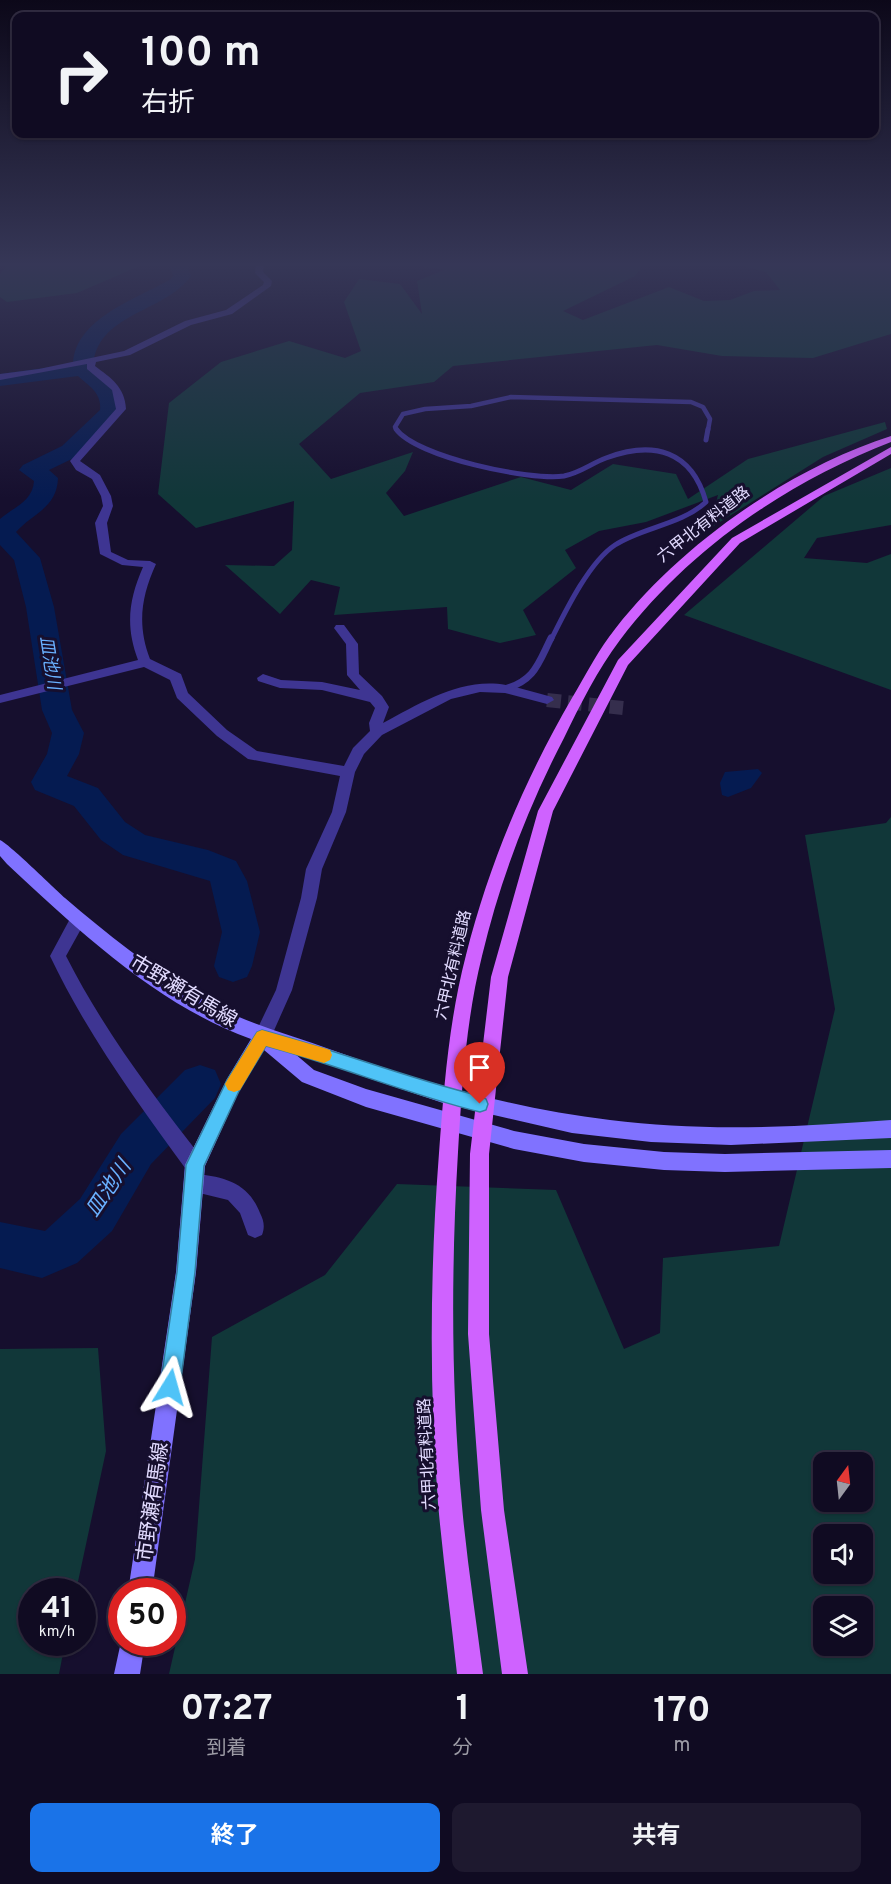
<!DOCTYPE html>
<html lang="ja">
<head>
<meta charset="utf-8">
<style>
	:root { --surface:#100b22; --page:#1e192f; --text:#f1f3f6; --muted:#9c9ba5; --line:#302b40; --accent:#1a73e8 }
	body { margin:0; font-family:Overpass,"Noto Sans JP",sans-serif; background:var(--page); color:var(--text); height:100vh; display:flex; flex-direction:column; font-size:22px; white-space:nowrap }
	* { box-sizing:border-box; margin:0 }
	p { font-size:20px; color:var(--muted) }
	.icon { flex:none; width:33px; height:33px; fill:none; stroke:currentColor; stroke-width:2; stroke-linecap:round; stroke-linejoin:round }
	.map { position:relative; height:1674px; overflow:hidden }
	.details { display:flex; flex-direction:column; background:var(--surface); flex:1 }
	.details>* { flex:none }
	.banner { position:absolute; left:12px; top:12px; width:867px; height:126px; border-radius:12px; box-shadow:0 2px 4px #0004,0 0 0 2px var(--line); background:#100b22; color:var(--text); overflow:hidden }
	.needle { width:39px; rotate:15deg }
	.buttons { position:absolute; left:813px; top:1452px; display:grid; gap:12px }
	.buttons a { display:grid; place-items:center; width:60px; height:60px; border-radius:12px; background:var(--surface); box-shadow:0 2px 4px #0004,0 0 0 2px var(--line); font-size:30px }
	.speed { position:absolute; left:18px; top:1578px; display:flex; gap:12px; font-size:30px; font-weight:700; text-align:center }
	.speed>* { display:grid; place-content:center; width:78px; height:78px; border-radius:50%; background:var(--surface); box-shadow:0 2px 4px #0004,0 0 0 2px var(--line); line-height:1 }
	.speed small { font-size:15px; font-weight:400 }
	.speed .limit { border:9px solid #d22; background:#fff; color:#111 }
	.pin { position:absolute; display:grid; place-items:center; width:51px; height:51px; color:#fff; margin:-62px -26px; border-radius:50% 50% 50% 0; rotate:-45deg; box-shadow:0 0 6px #0007 }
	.pin .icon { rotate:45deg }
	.me { position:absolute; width:66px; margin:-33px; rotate:8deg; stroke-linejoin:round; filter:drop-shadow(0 0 4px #0008) }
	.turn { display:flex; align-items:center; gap:21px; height:126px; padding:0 30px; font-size:27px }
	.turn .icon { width:78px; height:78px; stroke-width:2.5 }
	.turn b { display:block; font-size:42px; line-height:51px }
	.eta { display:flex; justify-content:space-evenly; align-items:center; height:102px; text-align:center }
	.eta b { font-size:36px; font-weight:700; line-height:42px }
	.cta { display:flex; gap:12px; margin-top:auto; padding:12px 30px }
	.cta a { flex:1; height:69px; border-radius:12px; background:var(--accent); color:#fff; font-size:24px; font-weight:700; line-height:69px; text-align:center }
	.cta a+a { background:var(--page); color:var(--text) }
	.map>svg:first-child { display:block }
</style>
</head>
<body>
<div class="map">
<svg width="891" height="1674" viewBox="0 0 891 1674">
	<rect width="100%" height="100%" fill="#160f2e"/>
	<!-- green -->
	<g fill="#113739" fill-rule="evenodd">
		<polygon points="8,264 144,264 77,293 7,302 0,297 0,274"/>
		<polygon points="405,264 644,264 635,276 563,311 583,320 669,287 704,301 730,300 754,291 780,290 766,272 736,264 891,264 891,334 813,358 722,356 657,345 453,366 434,382 360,393 299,444 331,479 413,452 405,471 386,493 404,516 521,477 571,490 613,464 676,474 688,499 748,459 885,422 887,429 823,457 709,529 718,495 646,522 599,531 565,550 576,568 523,610 536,635 500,643 448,629 447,607 334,615 340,587 311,580 280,614 225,565 274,566 292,550 294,501 196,528 158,494 169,403 221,362 289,341 345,358 361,351 344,302 359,279 400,284 422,314 417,281 444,270"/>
		<polygon points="891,468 891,525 817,538 804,558 867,563 891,554 891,690 684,615 824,496"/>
		<path d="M891 817V1674H169L195 1559 212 1337 325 1275 397 1184 556 1190 624 1349 660 1333 663 1258 779 1246 835 1009 805 835 886 823ZM824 1462H862V1502H824ZM824 1534H862V1574H824ZM824 1606H862V1646H824Z"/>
		<polygon points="98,1348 106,1451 76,1591 32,1592 32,1642 65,1643 59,1674 0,1674 0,1349"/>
	</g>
	<!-- water -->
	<polygon fill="#051b51" points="758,769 762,773 751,788 728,797 722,795 720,783 725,772"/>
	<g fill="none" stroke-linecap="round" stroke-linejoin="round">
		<!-- river -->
		<g fill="#051b51" fill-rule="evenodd">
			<path d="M169 264H187L191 276C165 313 95 313 93 368L119 392 122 412 78 456 49 470 58 478C57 508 33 513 16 532L40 558 54 607 72 710 84 733 79 754 67 776 98 788 125 822 145 835 208 850 236 861 247 881 260 932 252 966 247 977 233 982 219 977 214 966 222 932 210 881 123 855 101 840 74 806 35 790 31 782 47 754 52 733 42 710 26 607 14 560 0 545V519C14 507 33 501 34 481L19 470 23 465 62 446 100 410C102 393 89 386 78 376L0 386V374L73 364C75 318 137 299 171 279L173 276Z"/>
			<polygon points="200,1065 215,1070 221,1084 215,1098 151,1164 112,1231 77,1263 42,1278 0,1268 0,1222 45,1231 80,1199 121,1134 185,1070"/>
		</g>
		<!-- street-tunnel -->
		<polyline stroke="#352e4d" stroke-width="14" stroke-dasharray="14 7" stroke-linecap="butt" points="547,700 623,708"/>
		<!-- lane-far2 -->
		<polyline stroke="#3e3592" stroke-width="4.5" points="397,430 395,427 403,414 425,409 471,406 511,397 691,402 703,407 710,419 708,430"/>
		<!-- lane-far1 -->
		<g stroke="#3e3592" stroke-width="5">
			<path d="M396 429C416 457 530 481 564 476 580 473 592 463 606 458 654 440 692 451 706 502 681 525 643 527 615 545 589 562 565 612 551 640"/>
			<polyline points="706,440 708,429"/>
		</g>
		<!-- lane -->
		<path stroke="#3e3592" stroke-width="7" d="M505 689C535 680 538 664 551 638"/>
		<!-- street -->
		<g fill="#3e3592" fill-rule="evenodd">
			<path d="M256 264H264L263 272 272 281 271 286 232 314 191 325 130 355 96 362 95 366C111 378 125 387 126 409L80 461 100 475 111 496 113 506 107 523 111 552 128 560 150 561 156 564C141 597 137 625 150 659L181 674 188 693 227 730 257 751 344 766 353 748 370 731 369 723 375 708 370 702 322 690 280 688 258 681 257 678 263 674 281 680 322 682 360 690 347 675 346 644 334 628 336 625H344L358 644 359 674 382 696 389 707 383 723C421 703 461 677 506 685 521 688 537 693 552 697L554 700 547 704 505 693 480 692 451 699 382 735 364 754 355 772 346 812 322 869 317 898 292 990 268 1044 262 1046 256 1044 253 1038 276 990 301 898 306 869 332 812 340 776 248 759 217 736 177 698 170 680 144 667 0 703V695L138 660C125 626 129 599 143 567L122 565 100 554 95 523 103 506 101 496 92 479 76 470 70 461 116 409 112 390 87 369V364L0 380V374L39 369 124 351 185 321 226 310 263 285 264 282 255 273Z"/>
			<path d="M78 913 84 915 86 920 66 956C103 1029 152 1094 202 1158L205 1165 202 1172 197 1174C226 1177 249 1184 260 1213 264 1221 265 1227 262 1235L255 1238 248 1235 240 1213 228 1200 187 1190 184 1183 187 1176 193 1174 188 1172C137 1102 87 1034 50 956L72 915Z"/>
		</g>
		<!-- secondary -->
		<g fill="#8072ff" fill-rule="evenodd">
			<path d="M0 840C8 843 54 888 65 898 107 934 150 968 197 996 240 1022 286 1033 332 1050 422 1082 515 1109 610 1120 703 1132 798 1127 891 1120V1138L731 1145 651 1142 572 1133 446 1104 294 1053 314 1070 366 1089 514 1131 584 1144 664 1152 725 1154 891 1150V1168L725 1172 664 1170 584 1162 514 1149 366 1107 302 1082 264 1050 239 1091 205 1166 196 1272 152 1592H128L176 1272 185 1165 227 1079 251 1039C157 1005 79 931 7 864L0 856Z"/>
			<polygon points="122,1637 122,1642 145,1642 140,1674 114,1674"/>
		</g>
		<!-- primary -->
		<g fill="#cf62ff" fill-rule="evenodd">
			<path d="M891 436V442C786 483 689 549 620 640 598 669 580 705 564 738 528 807 500 880 482 956 466 1020 462 1086 458 1152 451 1270 451 1388 462 1506 467 1562 476 1618 483 1674H457C451 1617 443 1560 438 1503 429 1387 430 1270 439 1153 444 1086 449 1020 466 955 489 864 525 779 572 698 584 678 595 656 609 637 674 549 787 469 891 436Z"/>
			<polygon points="891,447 891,454 740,543 628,665 553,811 508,977 489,1154 489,1334 504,1510 528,1674 502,1674 481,1510 468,1334 470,1154 491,977 538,811 618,660 732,538"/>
		</g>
	</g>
	<!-- sky -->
	<linearGradient id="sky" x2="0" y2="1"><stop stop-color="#0c0819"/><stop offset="0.53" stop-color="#363757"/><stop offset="1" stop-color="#363757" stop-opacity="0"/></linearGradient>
	<rect width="891" height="499" fill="url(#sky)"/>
	<!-- route -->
	<path fill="#4fc3f7" stroke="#337fa1" stroke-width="1.5" d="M262 1030C336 1050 406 1078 480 1096L486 1099 488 1104 486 1110 480 1112C407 1094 338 1065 266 1046L239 1091 204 1166 195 1272 180 1387 177 1394 170 1397 163 1394 160 1387 177 1272 186 1165 227 1080 257 1032Z"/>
	<!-- slow -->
	<polygon fill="#f59e0b" points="262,1030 324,1048 330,1050 332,1055 330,1060 324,1063 266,1046 240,1090 234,1092 228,1090 225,1084 228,1079 257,1032"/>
	<g text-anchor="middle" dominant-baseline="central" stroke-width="6" stroke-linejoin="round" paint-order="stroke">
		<!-- street labels -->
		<g font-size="16" fill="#e2dbff" stroke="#160f2e">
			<text transform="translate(704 525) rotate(-38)">六甲北有料道路</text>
			<text transform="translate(454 965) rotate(-77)">六甲北有料道路</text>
			<text transform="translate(428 1454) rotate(-93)">六甲北有料道路</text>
		</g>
		<!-- water labels -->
		<g font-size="18" font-style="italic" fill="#69b0ff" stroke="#160f2e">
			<text transform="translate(49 663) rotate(81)">皿池川</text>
		</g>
		<!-- near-street labels -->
		<g font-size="20" fill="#e2dbff" stroke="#160f2e">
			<text transform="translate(183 992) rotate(31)">市野瀬有馬線</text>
			<text transform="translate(154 1502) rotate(-82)">市野瀬有馬線</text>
		</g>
		<!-- near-water labels -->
		<g font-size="21" font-style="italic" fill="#69b0ff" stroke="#160f2e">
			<text transform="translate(109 1189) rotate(-56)">皿池川</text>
		</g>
	</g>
</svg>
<div class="buttons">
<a><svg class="needle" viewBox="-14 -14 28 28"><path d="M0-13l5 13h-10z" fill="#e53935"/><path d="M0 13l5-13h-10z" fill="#9c9ba5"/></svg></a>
<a><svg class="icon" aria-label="sound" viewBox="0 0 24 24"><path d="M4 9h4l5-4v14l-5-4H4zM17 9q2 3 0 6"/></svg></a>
<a><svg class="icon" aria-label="layers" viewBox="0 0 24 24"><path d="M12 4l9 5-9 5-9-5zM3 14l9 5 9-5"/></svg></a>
</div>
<div class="speed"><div>41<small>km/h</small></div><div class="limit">50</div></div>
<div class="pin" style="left:480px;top:1104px;background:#d93025"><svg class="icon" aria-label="arrive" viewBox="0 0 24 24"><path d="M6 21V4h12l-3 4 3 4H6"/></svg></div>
<svg class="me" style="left:170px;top:1387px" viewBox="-20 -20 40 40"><path d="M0-17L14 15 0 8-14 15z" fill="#4fc3f7" stroke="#fff" stroke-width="4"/></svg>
<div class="banner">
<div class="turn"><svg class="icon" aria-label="right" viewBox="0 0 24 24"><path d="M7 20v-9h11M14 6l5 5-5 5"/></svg><div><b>100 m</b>右折</div></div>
</div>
</div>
<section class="details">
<div class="eta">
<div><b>07:27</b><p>到着</p></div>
<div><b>1</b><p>分</p></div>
<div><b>170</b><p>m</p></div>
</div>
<div class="cta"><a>終了</a><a>共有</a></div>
</section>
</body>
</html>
